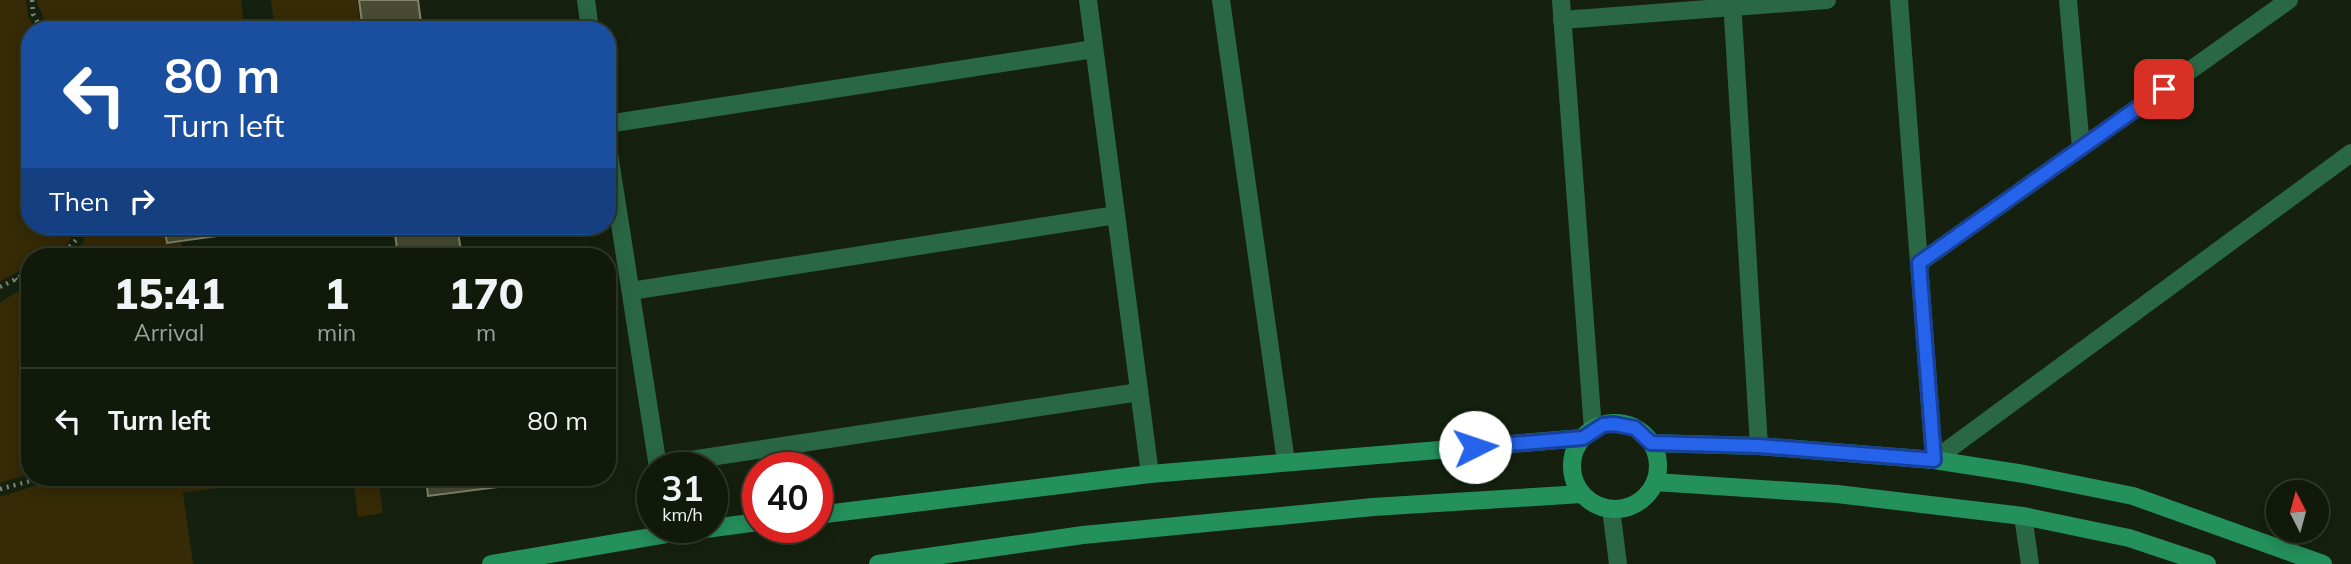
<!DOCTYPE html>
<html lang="en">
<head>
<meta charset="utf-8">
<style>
	:root { --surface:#10190a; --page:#192213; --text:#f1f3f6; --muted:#9ca09c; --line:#30382b }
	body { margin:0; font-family:Mulish,sans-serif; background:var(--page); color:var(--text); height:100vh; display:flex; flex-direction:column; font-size:26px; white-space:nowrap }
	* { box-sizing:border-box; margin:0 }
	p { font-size:23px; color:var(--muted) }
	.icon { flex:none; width:38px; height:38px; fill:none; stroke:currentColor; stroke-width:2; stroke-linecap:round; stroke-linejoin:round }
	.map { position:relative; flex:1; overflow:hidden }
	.panel { position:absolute; left:21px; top:248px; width:595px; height:238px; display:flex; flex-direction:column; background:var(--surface); border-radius:28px; box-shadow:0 4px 18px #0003,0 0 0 2px var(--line) }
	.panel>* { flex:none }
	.hud { position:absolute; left:21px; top:21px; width:595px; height:214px; border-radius:28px; box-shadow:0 4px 18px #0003,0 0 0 2px var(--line); background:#1a4fa0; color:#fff; overflow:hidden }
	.needle { width:46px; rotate:354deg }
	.tools { position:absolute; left:2266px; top:480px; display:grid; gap:14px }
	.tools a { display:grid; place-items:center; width:63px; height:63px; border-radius:50%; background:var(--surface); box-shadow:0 4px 18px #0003,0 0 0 2px var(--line); font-size:35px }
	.speed { position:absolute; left:637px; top:452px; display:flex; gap:14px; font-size:35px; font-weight:700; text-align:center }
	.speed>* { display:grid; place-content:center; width:91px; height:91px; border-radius:50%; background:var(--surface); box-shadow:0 4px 18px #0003,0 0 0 2px var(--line); line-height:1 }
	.speed small { font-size:18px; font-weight:400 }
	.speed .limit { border:10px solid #d22; background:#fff; color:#111 }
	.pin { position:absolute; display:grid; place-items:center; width:60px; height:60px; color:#fff; margin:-30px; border-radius:14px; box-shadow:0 4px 10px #0006 }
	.me { position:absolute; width:77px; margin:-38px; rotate:86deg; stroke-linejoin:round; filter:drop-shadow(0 0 5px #0008) }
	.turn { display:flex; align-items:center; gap:24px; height:147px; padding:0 28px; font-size:32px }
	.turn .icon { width:91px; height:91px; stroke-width:2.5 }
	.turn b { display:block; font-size:49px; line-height:60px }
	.then { display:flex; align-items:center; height:66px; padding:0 28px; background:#0003; gap:14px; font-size:26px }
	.eta { display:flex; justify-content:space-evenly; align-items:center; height:119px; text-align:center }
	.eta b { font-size:42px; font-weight:800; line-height:49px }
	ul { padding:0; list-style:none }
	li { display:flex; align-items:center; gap:21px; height:105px; padding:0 28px; border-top:2px solid var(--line) }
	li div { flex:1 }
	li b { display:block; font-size:26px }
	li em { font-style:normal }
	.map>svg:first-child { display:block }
</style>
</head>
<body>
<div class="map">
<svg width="2351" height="564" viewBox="0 0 2351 564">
	<rect width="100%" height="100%" fill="#15210e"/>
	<!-- green -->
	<g fill="#362b06">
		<path d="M0 0H26L28 16 36 30H30V226H76C69 251 54 257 30 257V266L0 281Z"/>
		<polygon points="36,0 241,0 245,30 49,30"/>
		<polygon points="271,0 357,0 361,30 275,30"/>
		<polygon points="87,226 164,226 167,243 181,242 184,257 72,257 83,242"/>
		<polygon points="18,291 30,298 30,474 0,483 0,303"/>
		<polygon points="59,478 293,478 183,493 193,564 0,564 0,497"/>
		<polygon points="353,478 378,478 383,513 358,517"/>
	</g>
	<!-- building -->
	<g fill="#494c33" stroke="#83866b" stroke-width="2">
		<polygon points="359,0 418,0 422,30 363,30"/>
		<polygon points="164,226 238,226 239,233 167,243"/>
		<polygon points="394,226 457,226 462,257 398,257"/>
		<polygon points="426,478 545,478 545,481 428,496"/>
	</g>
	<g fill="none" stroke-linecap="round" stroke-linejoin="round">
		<!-- path -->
		<g stroke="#7d8777" stroke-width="4.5" stroke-dasharray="2 5" stroke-linecap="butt">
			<polyline points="32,0 33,14 42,30"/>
			<polyline points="60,257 77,239 80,226"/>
			<polyline points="15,279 30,292"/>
			<polyline points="0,287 30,272"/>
			<polyline points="0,489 42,478"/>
		</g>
		<!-- street -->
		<g stroke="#2a6745" stroke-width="18">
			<polyline points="586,0 590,30"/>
			<polyline points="1088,0 1150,474"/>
			<polyline points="1221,0 1286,462"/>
			<polyline points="1561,0 1593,430"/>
			<polyline points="1732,0 1759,446"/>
			<polyline points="1899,0 1934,460"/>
			<polyline points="2068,0 2081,148"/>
			<polyline points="1562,20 1827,0"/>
			<polyline points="607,124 1094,49"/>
			<polyline points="607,141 658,467"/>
			<polyline points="1919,263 2289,0"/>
			<polyline points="631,291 1116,215"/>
			<polyline points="1934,460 2351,153"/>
			<polyline points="657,465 1139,392"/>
			<polyline points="1611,509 1618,564"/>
			<polyline points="2023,516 2030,564"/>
		</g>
		<!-- secondary -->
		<g stroke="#24915b" stroke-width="18">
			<circle cx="1615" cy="466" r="43"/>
			<polyline points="1651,443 1759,446 1934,460 2024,474 2133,496 2323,564"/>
			<polyline points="1655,482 1837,494 2023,516 2129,538 2207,564"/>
			<polyline points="817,515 1150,474 1583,438"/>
			<polyline points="491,564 668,534 758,522"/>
			<polyline points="878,564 1083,535 1373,507 1582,494"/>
		</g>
	</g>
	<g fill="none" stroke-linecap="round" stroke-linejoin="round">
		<defs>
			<polyline id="route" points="1475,447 1583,438 1603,425 1614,424 1635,428 1651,443 1759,446 1934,460 1919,263 2164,89"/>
		</defs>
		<!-- route casing -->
		<use href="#route" stroke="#184099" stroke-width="18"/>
		<!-- route -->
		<use href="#route" stroke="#2563eb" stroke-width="12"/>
	</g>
</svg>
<div class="tools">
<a><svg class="needle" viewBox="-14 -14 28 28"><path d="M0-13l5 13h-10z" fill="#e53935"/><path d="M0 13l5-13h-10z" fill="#9ca09c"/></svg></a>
</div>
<div class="speed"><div>31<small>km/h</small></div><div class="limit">40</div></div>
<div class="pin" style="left:2164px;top:89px;background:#d93025"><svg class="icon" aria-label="arrive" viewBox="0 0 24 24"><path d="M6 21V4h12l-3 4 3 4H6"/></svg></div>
<svg class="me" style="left:1475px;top:447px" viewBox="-20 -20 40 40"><circle r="19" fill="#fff"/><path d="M0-13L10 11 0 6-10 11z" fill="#2563eb"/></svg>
<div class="hud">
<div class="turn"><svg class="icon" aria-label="left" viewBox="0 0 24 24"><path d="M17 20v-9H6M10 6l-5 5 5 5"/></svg><div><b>80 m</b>Turn left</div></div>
<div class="then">Then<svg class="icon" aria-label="right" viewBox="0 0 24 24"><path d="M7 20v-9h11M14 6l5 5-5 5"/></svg></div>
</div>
<section class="panel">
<div class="eta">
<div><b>15:41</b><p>Arrival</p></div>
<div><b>1</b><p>min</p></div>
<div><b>170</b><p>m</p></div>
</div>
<ul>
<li><svg class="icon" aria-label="left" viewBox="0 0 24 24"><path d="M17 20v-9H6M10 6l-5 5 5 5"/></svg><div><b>Turn left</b></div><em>80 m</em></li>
</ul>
</section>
</div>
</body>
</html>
